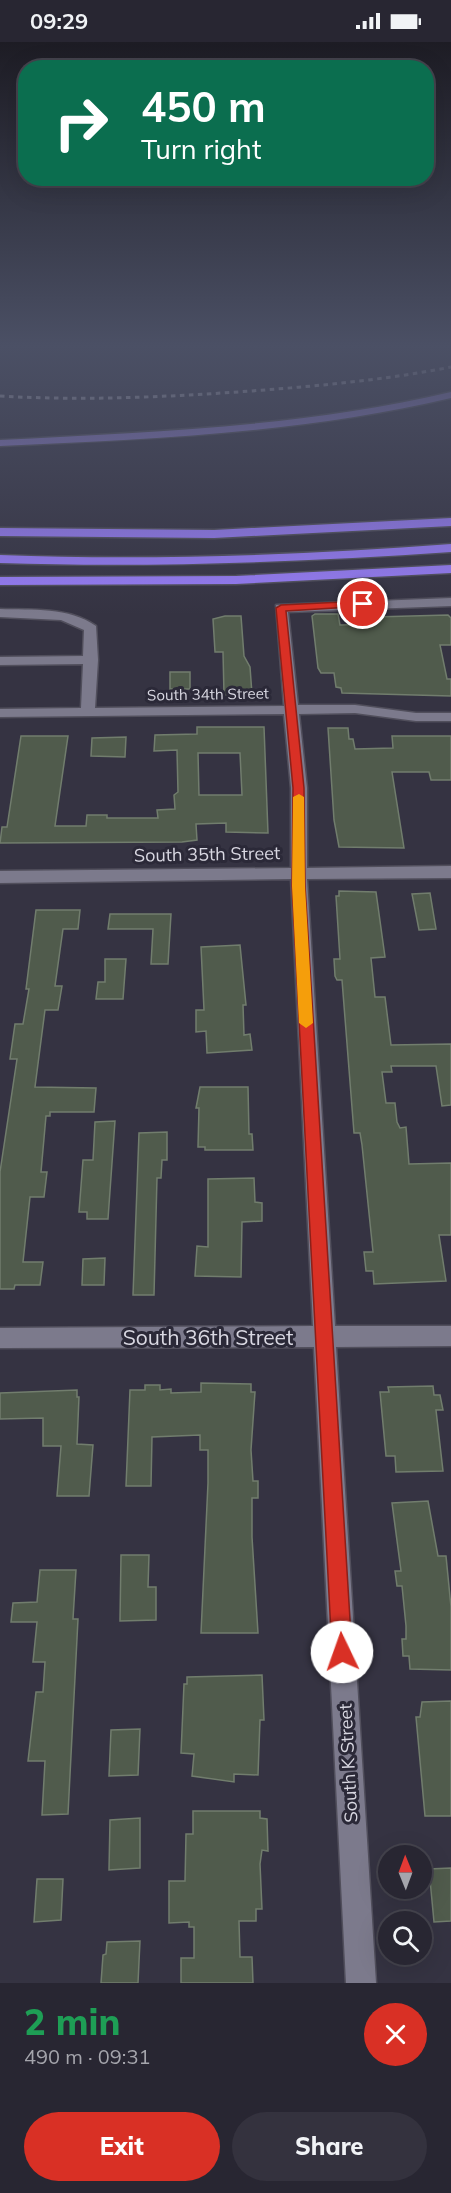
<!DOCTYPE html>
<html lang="en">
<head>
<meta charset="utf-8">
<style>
	:root { --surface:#282632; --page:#34323e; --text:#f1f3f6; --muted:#a5a5ac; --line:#44434d; --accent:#d93025 }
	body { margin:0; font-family:Mulish,sans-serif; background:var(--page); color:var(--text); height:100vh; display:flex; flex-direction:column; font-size:22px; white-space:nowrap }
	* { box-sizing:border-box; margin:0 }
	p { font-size:20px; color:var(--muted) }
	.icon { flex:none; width:33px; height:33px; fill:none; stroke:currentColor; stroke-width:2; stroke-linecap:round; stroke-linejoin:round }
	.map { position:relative; height:1941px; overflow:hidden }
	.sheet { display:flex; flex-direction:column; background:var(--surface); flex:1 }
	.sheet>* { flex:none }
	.hud { position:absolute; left:18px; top:18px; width:416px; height:126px; border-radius:24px; box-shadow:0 6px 24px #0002,0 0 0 2px var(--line); background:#0b6e4f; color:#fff; overflow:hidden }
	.needle { width:39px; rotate:359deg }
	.tools { position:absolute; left:378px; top:1803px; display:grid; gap:12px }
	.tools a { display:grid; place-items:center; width:54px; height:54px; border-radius:50%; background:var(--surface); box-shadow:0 6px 24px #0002,0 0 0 2px var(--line); font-size:30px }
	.pin { position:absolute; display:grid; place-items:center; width:51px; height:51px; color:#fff; margin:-26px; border:3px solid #fff; border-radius:50%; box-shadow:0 2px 6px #0007 }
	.me { position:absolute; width:66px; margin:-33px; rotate:357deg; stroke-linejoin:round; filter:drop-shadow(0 0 4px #0008) }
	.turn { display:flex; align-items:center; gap:21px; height:126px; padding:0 24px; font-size:27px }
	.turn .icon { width:78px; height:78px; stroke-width:2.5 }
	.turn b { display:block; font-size:42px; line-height:51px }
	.round { display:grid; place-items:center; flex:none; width:63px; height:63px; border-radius:32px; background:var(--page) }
	.headline { display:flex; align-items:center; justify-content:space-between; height:102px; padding:0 24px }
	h1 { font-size:36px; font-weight:800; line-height:45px; color:#1e9e55 }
	.action { display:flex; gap:12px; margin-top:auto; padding:12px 24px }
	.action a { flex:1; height:69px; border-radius:36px; background:var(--accent); color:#fff; font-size:24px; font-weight:800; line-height:69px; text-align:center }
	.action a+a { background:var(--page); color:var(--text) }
	.status { display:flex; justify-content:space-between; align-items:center; height:42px; padding:0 30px; background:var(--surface); direction:ltr }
	.status svg { height:16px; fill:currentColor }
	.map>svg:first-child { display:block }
</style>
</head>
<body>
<div class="status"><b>09:29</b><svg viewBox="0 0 49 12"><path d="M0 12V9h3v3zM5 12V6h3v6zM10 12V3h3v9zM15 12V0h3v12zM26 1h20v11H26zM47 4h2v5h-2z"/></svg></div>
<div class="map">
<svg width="451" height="1941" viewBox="0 0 451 1941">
	<rect width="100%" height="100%" fill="#353342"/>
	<!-- building -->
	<g fill="#505b4c" stroke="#717d6d" stroke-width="1.5" fill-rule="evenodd">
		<polygon points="315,572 338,572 340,583 375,582 374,575 448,573 451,576 451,603 440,603 447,637 451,637 451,654 342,651 341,646 336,645 334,631 321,631 318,626 312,574"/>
		<polygon points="225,574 241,574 244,614 250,625 252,652 224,653 223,610 215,610 213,577"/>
		<rect x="170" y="630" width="20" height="17"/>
		<path d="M197 685H264L268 791 226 790V781L196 782 197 798 182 800 0 801 2 785H7L21 694H68L55 784H86L87 773H107V776H158L157 768 175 767 174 753 178 750 177 708 154 709 155 693 197 692ZM198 711H240L242 753H199Z"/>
		<polygon points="328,686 348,686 349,697 353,697 355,707 393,706 392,694 451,694 451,738 431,738 429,730 392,730 404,806 339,805 334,778"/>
		<polygon points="126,695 125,715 91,714 92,696"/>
		<polygon points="339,849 376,850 385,915 371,916 375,955 385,955 391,1003 451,1002 451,1063 442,1064 436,1024 391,1024 392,1030 382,1030 386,1061 395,1061 397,1080 400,1086 406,1085 409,1122 451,1121 451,1193 439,1193 446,1239 374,1242 373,1229 366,1229 364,1210 373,1210 362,1103 360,1091 354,1091 342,938 337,938 335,934 334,917 340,917 336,854 339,854"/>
		<polygon points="430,851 436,887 419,888 412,852"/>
		<polygon points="36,868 80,868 78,887 63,887 55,944 62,944 58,968 45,968 35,1045 96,1046 94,1070 50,1070 50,1074 46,1074 41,1130 47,1130 44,1155 30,1155 23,1220 43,1220 40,1243 15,1243 14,1247 0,1247 0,1130 17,1017 10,1017 15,982 23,982 29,947 26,947"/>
		<polygon points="110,872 171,872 168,922 151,922 153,887 108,887"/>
		<polygon points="240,903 246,963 243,963 244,993 250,992 252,1008 207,1011 206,989 196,990 196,968 204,968 201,905"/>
		<polygon points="105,917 126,917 123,957 96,957 98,940 105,940"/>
		<polygon points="200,1045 248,1045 249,1092 252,1092 253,1108 205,1108 205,1105 198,1105 199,1066 196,1066"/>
		<polygon points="115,1079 108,1177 87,1177 87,1170 79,1170 83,1118 93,1118 95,1080"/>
		<polygon points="167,1090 167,1118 162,1118 161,1136 157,1136 154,1253 133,1253 139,1091"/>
		<polygon points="254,1136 255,1160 262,1161 262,1179 242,1180 241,1235 195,1234 197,1204 208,1205 208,1137"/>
		<polygon points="105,1216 104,1243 82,1243 83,1217"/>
		<polygon points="201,1341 251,1342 251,1350 255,1350 251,1408 253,1439 258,1439 258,1456 252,1456 252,1495 258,1591 201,1591 208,1441 208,1408 200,1408 200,1393 152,1395 151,1444 126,1444 130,1348 145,1348 145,1343 160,1343 160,1348 171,1347 171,1351 201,1350"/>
		<polygon points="433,1344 434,1353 440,1353 443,1368 436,1368 443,1429 396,1430 395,1414 386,1414 380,1350 389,1350 388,1345"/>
		<polygon points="77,1348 77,1355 79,1355 77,1402 93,1403 89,1454 57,1454 61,1404 43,1404 43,1376 0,1377 0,1351"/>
		<polygon points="428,1459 438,1514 446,1514 451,1565 451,1628 410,1627 409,1614 403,1614 402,1597 406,1597 406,1584 402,1544 397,1544 395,1529 401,1529 392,1461"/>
		<polygon points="121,1513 149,1513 148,1545 156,1545 156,1578 120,1579"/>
		<polygon points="40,1528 76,1528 73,1577 78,1577 68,1772 42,1773 45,1719 28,1719 36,1650 43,1650 45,1620 33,1620 37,1580 11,1580 13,1561 37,1560"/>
		<polygon points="262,1633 264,1678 260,1678 258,1733 234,1732 234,1740 192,1734 194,1712 181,1711 184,1642 187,1642 187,1635"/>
		<polygon points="451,1659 451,1774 425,1774 416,1675 420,1675 422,1660"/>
		<polygon points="140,1687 138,1733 109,1734 111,1688"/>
		<polygon points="193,1769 260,1769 260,1776 267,1777 268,1809 262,1808 260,1822 262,1867 256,1867 256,1879 239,1879 240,1915 252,1915 253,1941 181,1941 181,1916 194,1916 194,1885 189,1885 189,1880 169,1881 169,1839 185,1839 186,1792 193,1792"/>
		<polygon points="140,1776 140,1826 109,1828 110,1778"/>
		<polygon points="451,1826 451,1879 434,1880 429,1827"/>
		<polygon points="37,1837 63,1837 61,1878 34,1880"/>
		<polygon points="140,1899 138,1941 101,1941 103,1913 106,1912 107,1900"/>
	</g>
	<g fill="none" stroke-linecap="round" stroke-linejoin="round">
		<defs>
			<path id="minor" d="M451 556V564L288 570 298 663H355L416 671H451V679H416L355 671 299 672 307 746V826L451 824V836L307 837 335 1284H451V1304L336 1305 376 1941H346L314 1305 0 1306V1286L313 1284 291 837 0 841V829L291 826V746L284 672 0 675V667L81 666 83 622 0 623V615L83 614 84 588 61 578 0 575V567C32 568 69 565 96 584L98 618 95 666 284 664 276 563Z"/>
			<path id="major" d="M451 350V356C303 391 152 397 0 404V398C152 390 303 385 451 350Z"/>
			<g id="highway">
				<polygon points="451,476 451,484 214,496 0,494 0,486 214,488"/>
				<path d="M451 502V510C301 520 151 526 0 521V513C151 519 301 513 451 502Z"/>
				<polygon points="451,523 451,531 236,542 0,543 0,535 236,534"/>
			</g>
		</defs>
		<!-- minor casing -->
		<use href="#minor" stroke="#514f5c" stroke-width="3"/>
		<!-- major casing -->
		<use href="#major" stroke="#514f5c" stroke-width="3"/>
		<!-- highway casing -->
		<use href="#highway" stroke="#514f5c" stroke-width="3"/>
		<!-- minor -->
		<use href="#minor" fill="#7c7a8c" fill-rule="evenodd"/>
		<!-- major -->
		<use href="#major" fill="#8d7ccd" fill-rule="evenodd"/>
		<!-- highway -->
		<use href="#highway" fill="#987df9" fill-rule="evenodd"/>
		<!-- rail -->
		<path stroke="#b8b6c1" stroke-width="3" stroke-dasharray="4.5 4.5" stroke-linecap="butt" d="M0 354C84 359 167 355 251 349 318 344 385 338 451 325"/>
	</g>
	<!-- sky -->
	<linearGradient id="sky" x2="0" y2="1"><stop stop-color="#1d1c24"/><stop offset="0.53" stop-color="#4b5065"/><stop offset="1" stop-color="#4b5065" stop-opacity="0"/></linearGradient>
	<rect width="451" height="573" fill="url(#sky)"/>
	<!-- route -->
	<polygon fill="#d93025" stroke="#8d1f18" stroke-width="1.5" points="363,559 367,560 367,564 286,569 304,746 305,844 352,1610 349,1617 342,1620 335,1617 332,1610 292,844 293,746 276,566 281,563"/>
	<!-- slow -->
	<polygon fill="#f59e0b" points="299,752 304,755 305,844 313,981 306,986 299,981 292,844 293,755"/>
	<g text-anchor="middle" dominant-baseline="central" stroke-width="6" stroke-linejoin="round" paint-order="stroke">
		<!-- far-street labels -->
		<g font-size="15" fill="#d9d8e2" stroke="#2b2938">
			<text transform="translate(208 652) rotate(-1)">South 34th Street</text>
		</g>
		<!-- street labels -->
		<g font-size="18" fill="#d9d8e2" stroke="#2b2938">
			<text transform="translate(207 812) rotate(-1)">South 35th Street</text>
			<text transform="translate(348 1721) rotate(-93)">South K Street</text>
		</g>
		<!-- near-street labels -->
		<g font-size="21" fill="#d9d8e2" stroke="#2b2938">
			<text x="208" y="1295">South 36th Street</text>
		</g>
	</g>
</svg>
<div class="tools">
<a><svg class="needle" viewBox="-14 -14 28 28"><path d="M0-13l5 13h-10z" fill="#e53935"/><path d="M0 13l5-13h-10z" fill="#a5a5ac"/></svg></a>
<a><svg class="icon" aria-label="search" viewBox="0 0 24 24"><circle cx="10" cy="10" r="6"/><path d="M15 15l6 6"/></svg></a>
</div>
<div class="pin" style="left:363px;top:562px;background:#d93025"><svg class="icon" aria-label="arrive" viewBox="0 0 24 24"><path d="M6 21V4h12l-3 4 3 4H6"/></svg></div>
<svg class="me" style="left:342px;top:1610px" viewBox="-20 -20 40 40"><circle r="19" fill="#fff"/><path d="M0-13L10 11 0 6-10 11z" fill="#d93025"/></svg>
<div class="hud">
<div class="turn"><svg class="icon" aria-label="right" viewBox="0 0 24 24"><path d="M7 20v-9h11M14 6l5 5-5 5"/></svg><div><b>450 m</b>Turn right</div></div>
</div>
</div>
<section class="sheet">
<div class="headline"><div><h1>2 min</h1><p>490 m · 09:31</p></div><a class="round" style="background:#d93025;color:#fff"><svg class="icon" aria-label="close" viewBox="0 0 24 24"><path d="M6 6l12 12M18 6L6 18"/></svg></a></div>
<div class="action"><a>Exit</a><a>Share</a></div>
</section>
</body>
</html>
